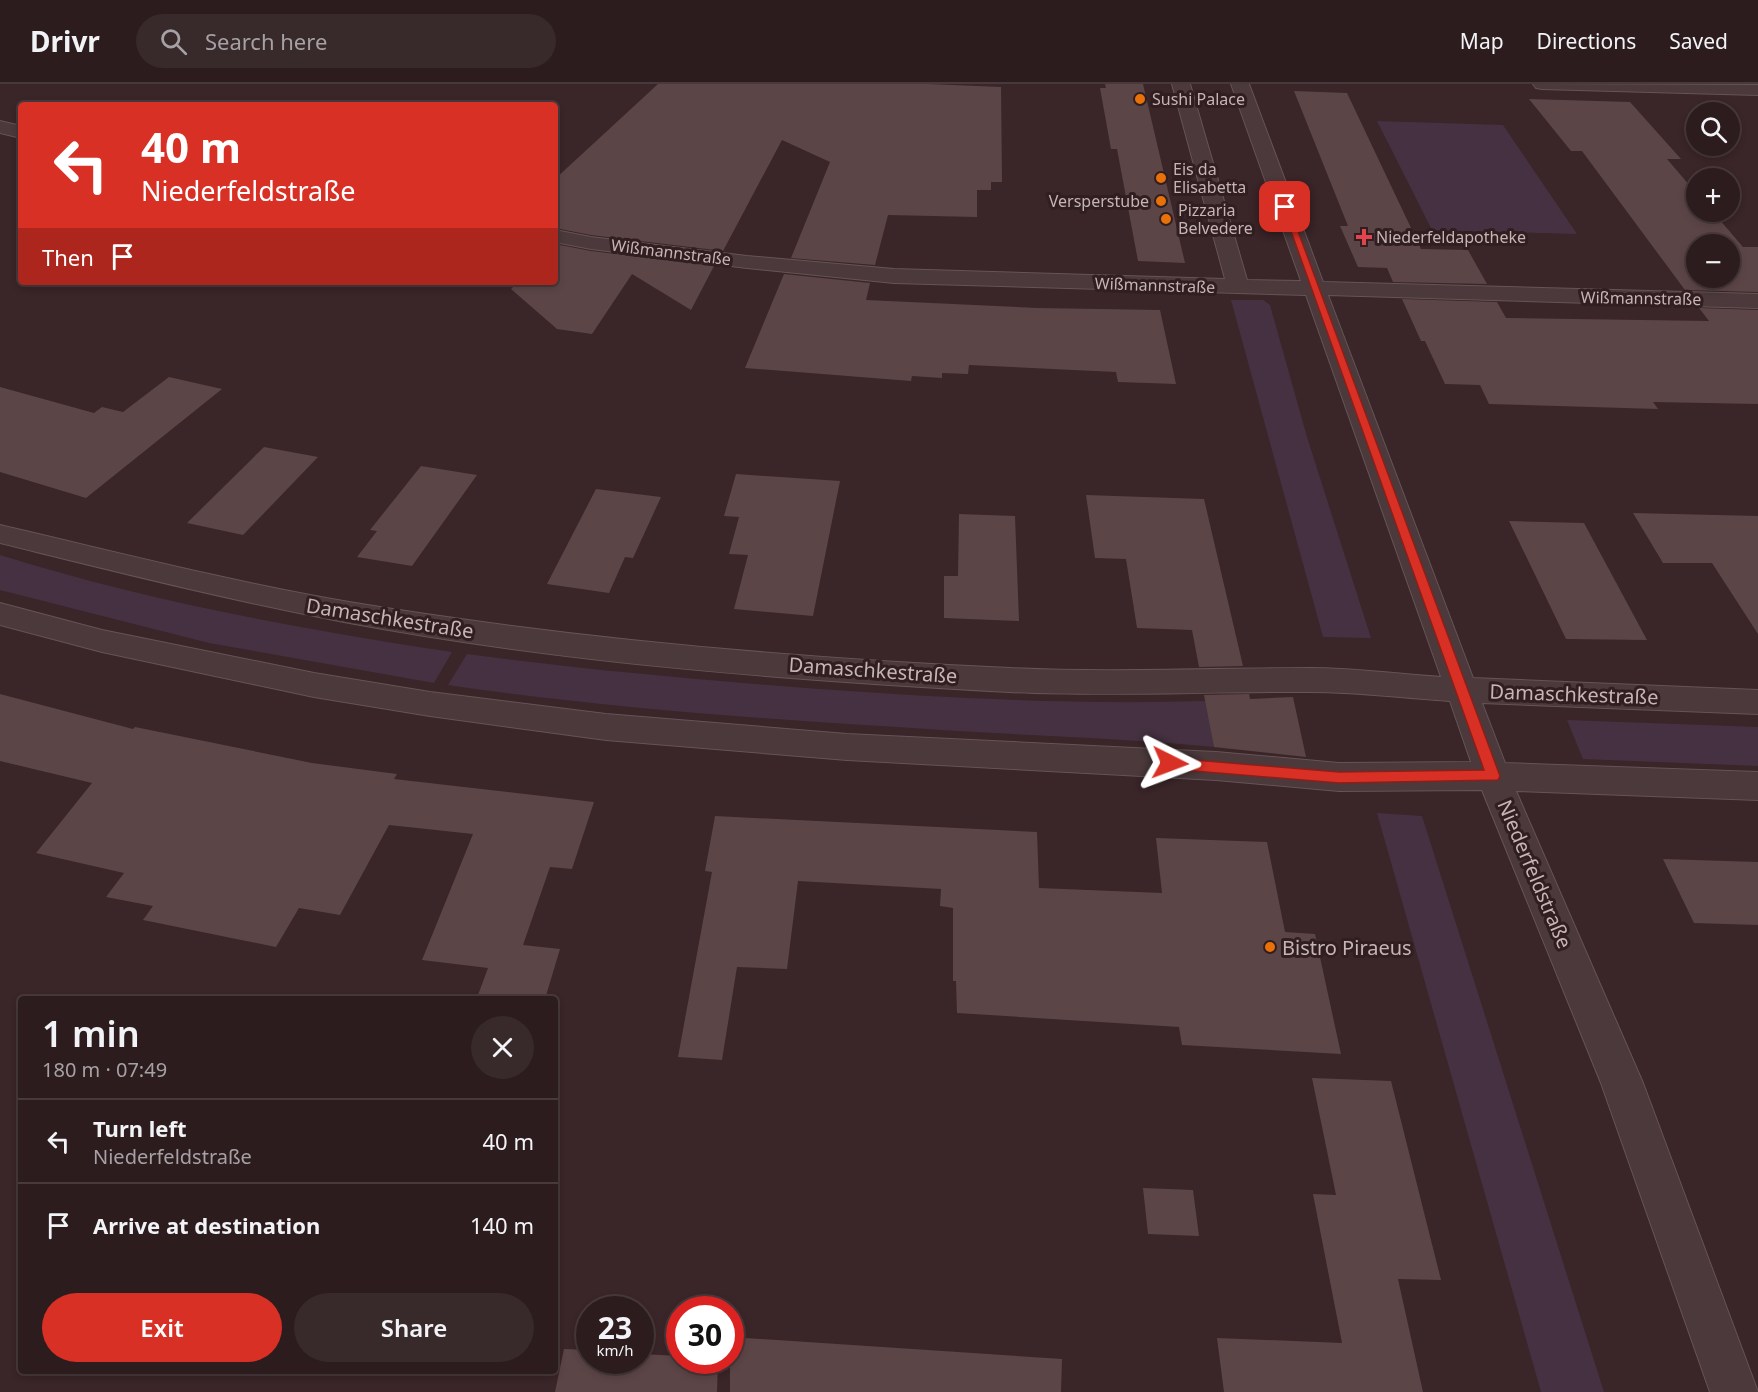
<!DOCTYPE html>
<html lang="en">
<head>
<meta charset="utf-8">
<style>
	:root { --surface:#2c1c1e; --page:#38292b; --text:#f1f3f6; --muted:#a6a1a4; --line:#483a3c; --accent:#d93025 }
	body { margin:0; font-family:"Noto Sans",sans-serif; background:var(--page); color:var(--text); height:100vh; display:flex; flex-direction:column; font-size:22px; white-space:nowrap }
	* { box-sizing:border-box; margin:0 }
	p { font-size:20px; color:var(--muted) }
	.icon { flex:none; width:33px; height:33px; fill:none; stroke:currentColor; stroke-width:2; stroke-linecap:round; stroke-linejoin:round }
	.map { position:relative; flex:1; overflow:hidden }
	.drawer { position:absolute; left:18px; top:912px; width:540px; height:378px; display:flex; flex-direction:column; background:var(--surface); border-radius:6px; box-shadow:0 3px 9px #0003,0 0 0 2px var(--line) }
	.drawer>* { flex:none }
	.hud { position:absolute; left:18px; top:18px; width:540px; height:183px; border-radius:6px; box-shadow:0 3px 9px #0003,0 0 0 2px var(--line); background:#d93025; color:#fff; overflow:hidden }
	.buttons { position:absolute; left:1686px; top:18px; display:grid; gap:12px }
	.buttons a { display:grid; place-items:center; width:54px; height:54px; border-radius:50%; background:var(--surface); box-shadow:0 3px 9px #0003,0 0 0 2px var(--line); font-size:30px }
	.speed { position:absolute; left:576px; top:1212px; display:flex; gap:12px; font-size:30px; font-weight:700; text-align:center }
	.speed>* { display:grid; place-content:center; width:78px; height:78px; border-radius:50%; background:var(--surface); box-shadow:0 3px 9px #0003,0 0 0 2px var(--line); line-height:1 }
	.speed small { font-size:15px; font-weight:400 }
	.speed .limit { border:9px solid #d22; background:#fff; color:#111 }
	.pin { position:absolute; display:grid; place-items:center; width:51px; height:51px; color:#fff; margin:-26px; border-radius:12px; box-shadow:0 3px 9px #0006 }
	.me { position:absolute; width:66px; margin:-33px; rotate:93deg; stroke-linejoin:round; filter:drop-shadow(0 0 4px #0008) }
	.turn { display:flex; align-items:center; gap:21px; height:126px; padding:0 24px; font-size:27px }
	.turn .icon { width:78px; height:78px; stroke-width:2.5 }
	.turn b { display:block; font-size:42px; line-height:51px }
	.then { display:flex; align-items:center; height:57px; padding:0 24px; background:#0003; gap:12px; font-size:22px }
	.round { display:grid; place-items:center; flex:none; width:63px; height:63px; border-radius:32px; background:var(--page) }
	.summary { display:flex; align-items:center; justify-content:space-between; height:102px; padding:0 24px }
	h1 { font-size:36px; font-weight:600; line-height:45px }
	.action { display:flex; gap:12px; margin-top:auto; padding:12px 24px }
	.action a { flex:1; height:69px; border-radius:36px; background:var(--accent); color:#fff; font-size:24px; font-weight:600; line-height:69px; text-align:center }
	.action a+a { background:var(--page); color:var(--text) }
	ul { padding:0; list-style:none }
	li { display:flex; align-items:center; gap:18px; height:84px; padding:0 24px; border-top:2px solid var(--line) }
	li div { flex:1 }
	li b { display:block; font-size:22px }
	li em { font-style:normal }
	header { display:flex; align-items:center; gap:36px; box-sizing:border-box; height:84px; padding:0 30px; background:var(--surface); border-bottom:2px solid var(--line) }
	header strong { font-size:28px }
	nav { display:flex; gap:33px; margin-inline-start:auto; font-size:21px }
	.search { width:420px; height:54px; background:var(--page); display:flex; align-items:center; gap:15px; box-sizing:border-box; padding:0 21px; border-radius:33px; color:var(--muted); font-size:22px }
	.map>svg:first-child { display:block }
</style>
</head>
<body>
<header>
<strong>Drivr</strong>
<div class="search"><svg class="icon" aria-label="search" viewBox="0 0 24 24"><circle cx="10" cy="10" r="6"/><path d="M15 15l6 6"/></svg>Search here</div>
<nav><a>Map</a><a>Directions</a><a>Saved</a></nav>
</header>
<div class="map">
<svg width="1758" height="1308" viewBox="0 0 1758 1308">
	<rect width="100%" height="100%" fill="#3a2528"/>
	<!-- green -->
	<g fill="#453141">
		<polygon points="1377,37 1503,41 1577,150 1432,146"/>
		<polygon points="1231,216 1263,216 1270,221 1307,353 1371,554 1323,553"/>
		<path d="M0 471C147 517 300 545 452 568L434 599 209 559 0 506Z"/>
		<path d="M467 570C584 586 701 596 819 605 948 614 1076 621 1206 617L1214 663C1123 654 1033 652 942 646 777 636 612 625 448 601Z"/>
		<polygon points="1567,636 1758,643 1758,682 1583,675"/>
		<polygon points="1377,729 1422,732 1604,1308 1541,1308"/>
	</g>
	<!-- building -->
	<g fill="#5c4547" fill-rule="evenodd">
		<polygon points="658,0 928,0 1001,3 1002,98 991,98 991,106 977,106 977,133 888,131 875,181 791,174 830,78 782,56 723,167 591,151 555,144 555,95"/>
		<polygon points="1105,0 1143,0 1185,179 1138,177 1117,65 1111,65 1100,4 1106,4"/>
		<polygon points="1294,7 1347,9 1421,165 1468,166 1487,200 1393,198 1387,184 1358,183 1340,142 1348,142"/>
		<path d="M1529 15 1630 18 1681 75H1667L1696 109V128H1713L1743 163H1758V208L1685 206 1582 67H1571ZM1696 160H1730V194H1696Z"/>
		<polygon points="555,160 591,167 714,182 691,226 632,190 592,250 557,245 511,205 518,198 555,198"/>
		<polygon points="784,190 870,199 866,216 1037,224 1160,226 1176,300 1118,298 1116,288 969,281 968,290 942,289 942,294 912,292 911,297 745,284"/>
		<polygon points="1402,215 1497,218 1506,234 1709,237 1699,224 1758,226 1758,320 1653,318 1658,325 1489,320 1480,301 1445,300 1425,257 1421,257"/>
		<polygon points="169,293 222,305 86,414 0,388 0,303 94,329 102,323 123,328"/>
		<polygon points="264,363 318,373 243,451 187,439"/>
		<polygon points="421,382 477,391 412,482 357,473 377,447 370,446"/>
		<polygon points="736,390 840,397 813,532 734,525 748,471 729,470 739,433 724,432"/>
		<polygon points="596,405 661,413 633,474 625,473 609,509 547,500"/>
		<polygon points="1086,411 1204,415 1243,582 1199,583 1192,546 1137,544 1126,475 1095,474"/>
		<polygon points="1633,429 1758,432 1758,550 1712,479 1663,479"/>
		<polygon points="959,430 1015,432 1019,537 944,534 944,492 958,492"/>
		<polygon points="1509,437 1584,439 1647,556 1566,555"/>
		<polygon points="0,610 133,645 135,643 312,679 397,690 394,695 594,718 572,785 550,783 523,861 560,865 545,915 515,915 478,911 488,884 422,876 473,750 389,741 340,831 299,824 276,863 143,836 153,822 106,813 124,789 36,769 92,699 0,677"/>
		<polygon points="1249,610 1250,615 1293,613 1306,673 1214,663 1204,611"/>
		<polygon points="715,732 1037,748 1039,804 1162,809 1156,754 1267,758 1285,848 1315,850 1341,970 1182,961 1179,943 957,929 956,897 953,897 953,824 940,822 941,805 798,797 787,885 737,883 722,976 678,973 712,788 705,787"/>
		<polygon points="1663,775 1758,778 1758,841 1694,839"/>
		<polygon points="1312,994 1391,997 1441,1196 1398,1195 1423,1308 1224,1308 1217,1254 1342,1259 1313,1110 1336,1111"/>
		<polygon points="1143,1104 1193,1106 1199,1152 1148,1150"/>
		<polygon points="730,1253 1062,1275 1061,1308 730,1308"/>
		<polygon points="564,1265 590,1266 590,1276 640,1276 640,1270 680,1272 680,1276 718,1276 717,1308 555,1308"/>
	</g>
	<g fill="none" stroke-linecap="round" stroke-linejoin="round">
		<defs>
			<g id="minor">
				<path d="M1172 0H1190L1247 196 1301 197 1231 0H1249L1323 198 1758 210V224L1328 211 1473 594 1758 606V630L1482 619 1505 679 1758 688V716L1516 707 1643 999 1758 1308H1710L1601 999 1482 706 1339 707 1216 696 847 676 606 656 430 632 314 613 102 568 0 541V519L102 546 314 589 430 608 606 630 847 650 1216 668 1339 679 1471 678 1450 617C1403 614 1357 608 1310 608 1210 607 1109 613 1009 608 787 596 562 579 344 538 228 516 114 487 0 459V441C116 468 232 498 349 518 567 554 790 574 1010 584 1110 589 1210 584 1310 584 1353 584 1397 590 1441 593L1306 211 894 199 747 184 591 165 555 158V146L591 153 747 172 894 185 1225 195Z"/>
				<polygon points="1533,0 1758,1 1758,11 1542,5 1536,4"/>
				<polygon points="0,37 21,42 21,54 0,49"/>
			</g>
		</defs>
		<!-- minor casing -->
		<use href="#minor" stroke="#665456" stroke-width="2"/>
		<!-- minor -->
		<use href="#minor" fill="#4b393b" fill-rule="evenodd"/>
	</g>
	<!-- route -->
	<polygon fill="#d93025" stroke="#8d1f18" stroke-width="1.5" points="1282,122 1289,123 1500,692 1498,696 1339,699 1170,685 1165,683 1163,679 1165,675 1170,674 1339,688 1484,686"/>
	<!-- markers -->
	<g fill="#e8710a" stroke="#301e20" stroke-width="2">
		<circle cx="1140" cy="15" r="6"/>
		<circle cx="1161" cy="94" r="6"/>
		<circle cx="1161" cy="117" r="6"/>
		<circle cx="1166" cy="135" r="6"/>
		<circle cx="1270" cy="863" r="6"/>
	</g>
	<path fill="#e0444e" stroke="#301e20" stroke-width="2" d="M1361 144h6v6h6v6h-6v6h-6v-6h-6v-6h6z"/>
	<g text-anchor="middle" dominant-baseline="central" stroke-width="6" stroke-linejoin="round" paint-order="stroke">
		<!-- far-poi labels -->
		<g font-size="16" fill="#c6b4b6" stroke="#301e20" text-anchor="start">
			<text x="1152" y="15">Sushi Palace</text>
			<text x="1173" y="85">Eis da<tspan x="1173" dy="18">Elisabetta</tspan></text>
			<text x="1149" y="117" text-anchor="end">Versperstube</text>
			<text x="1178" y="126">Pizzaria<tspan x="1178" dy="18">Belvedere</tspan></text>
			<text x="1376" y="153">Niederfeldapotheke</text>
		</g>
		<!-- far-street labels -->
		<g font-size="16" fill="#c6b4b6" stroke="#301e20">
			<text transform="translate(671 168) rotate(7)">Wißmannstraße</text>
			<text transform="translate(1155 201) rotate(2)">Wißmannstraße</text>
			<text transform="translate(1641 214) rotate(1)">Wißmannstraße</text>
		</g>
		<!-- street labels -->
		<g font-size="20" fill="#c6b4b6" stroke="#301e20">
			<text transform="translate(390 534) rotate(9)">Damaschkestraße</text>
			<text transform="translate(873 586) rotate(4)">Damaschkestraße</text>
			<text transform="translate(1574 610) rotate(2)">Damaschkestraße</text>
			<text transform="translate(1535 790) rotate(67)">Niederfeldstraße</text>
		</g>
		<!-- poi labels -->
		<g font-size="20" fill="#c6b4b6" stroke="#301e20" text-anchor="start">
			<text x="1282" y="863">Bistro Piraeus</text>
		</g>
	</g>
</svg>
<div class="buttons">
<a><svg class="icon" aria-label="search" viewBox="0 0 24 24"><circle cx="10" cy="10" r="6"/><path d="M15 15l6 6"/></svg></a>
<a>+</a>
<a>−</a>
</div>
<div class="speed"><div>23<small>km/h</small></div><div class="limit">30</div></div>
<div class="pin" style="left:1285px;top:123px;background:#d93025"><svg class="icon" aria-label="arrive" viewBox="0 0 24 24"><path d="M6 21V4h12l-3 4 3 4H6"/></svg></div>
<svg class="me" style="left:1170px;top:679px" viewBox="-20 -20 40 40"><path d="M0-17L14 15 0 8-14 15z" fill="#d93025" stroke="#fff" stroke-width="4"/></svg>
<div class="hud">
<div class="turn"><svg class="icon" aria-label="left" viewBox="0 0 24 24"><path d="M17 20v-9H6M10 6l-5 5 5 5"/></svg><div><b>40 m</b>Niederfeldstraße</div></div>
<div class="then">Then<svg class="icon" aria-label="arrive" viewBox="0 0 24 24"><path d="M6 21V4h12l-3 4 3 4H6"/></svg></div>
</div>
<section class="drawer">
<div class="summary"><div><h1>1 min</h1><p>180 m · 07:49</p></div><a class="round"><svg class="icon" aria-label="close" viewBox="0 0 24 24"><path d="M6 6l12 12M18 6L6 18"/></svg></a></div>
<ul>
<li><svg class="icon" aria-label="left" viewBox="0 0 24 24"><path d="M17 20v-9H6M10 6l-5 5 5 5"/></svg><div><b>Turn left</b><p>Niederfeldstraße</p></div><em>40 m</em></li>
<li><svg class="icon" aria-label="arrive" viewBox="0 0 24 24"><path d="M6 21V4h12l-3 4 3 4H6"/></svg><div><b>Arrive at destination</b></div><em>140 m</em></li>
</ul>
<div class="action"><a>Exit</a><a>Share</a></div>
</section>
</div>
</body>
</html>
